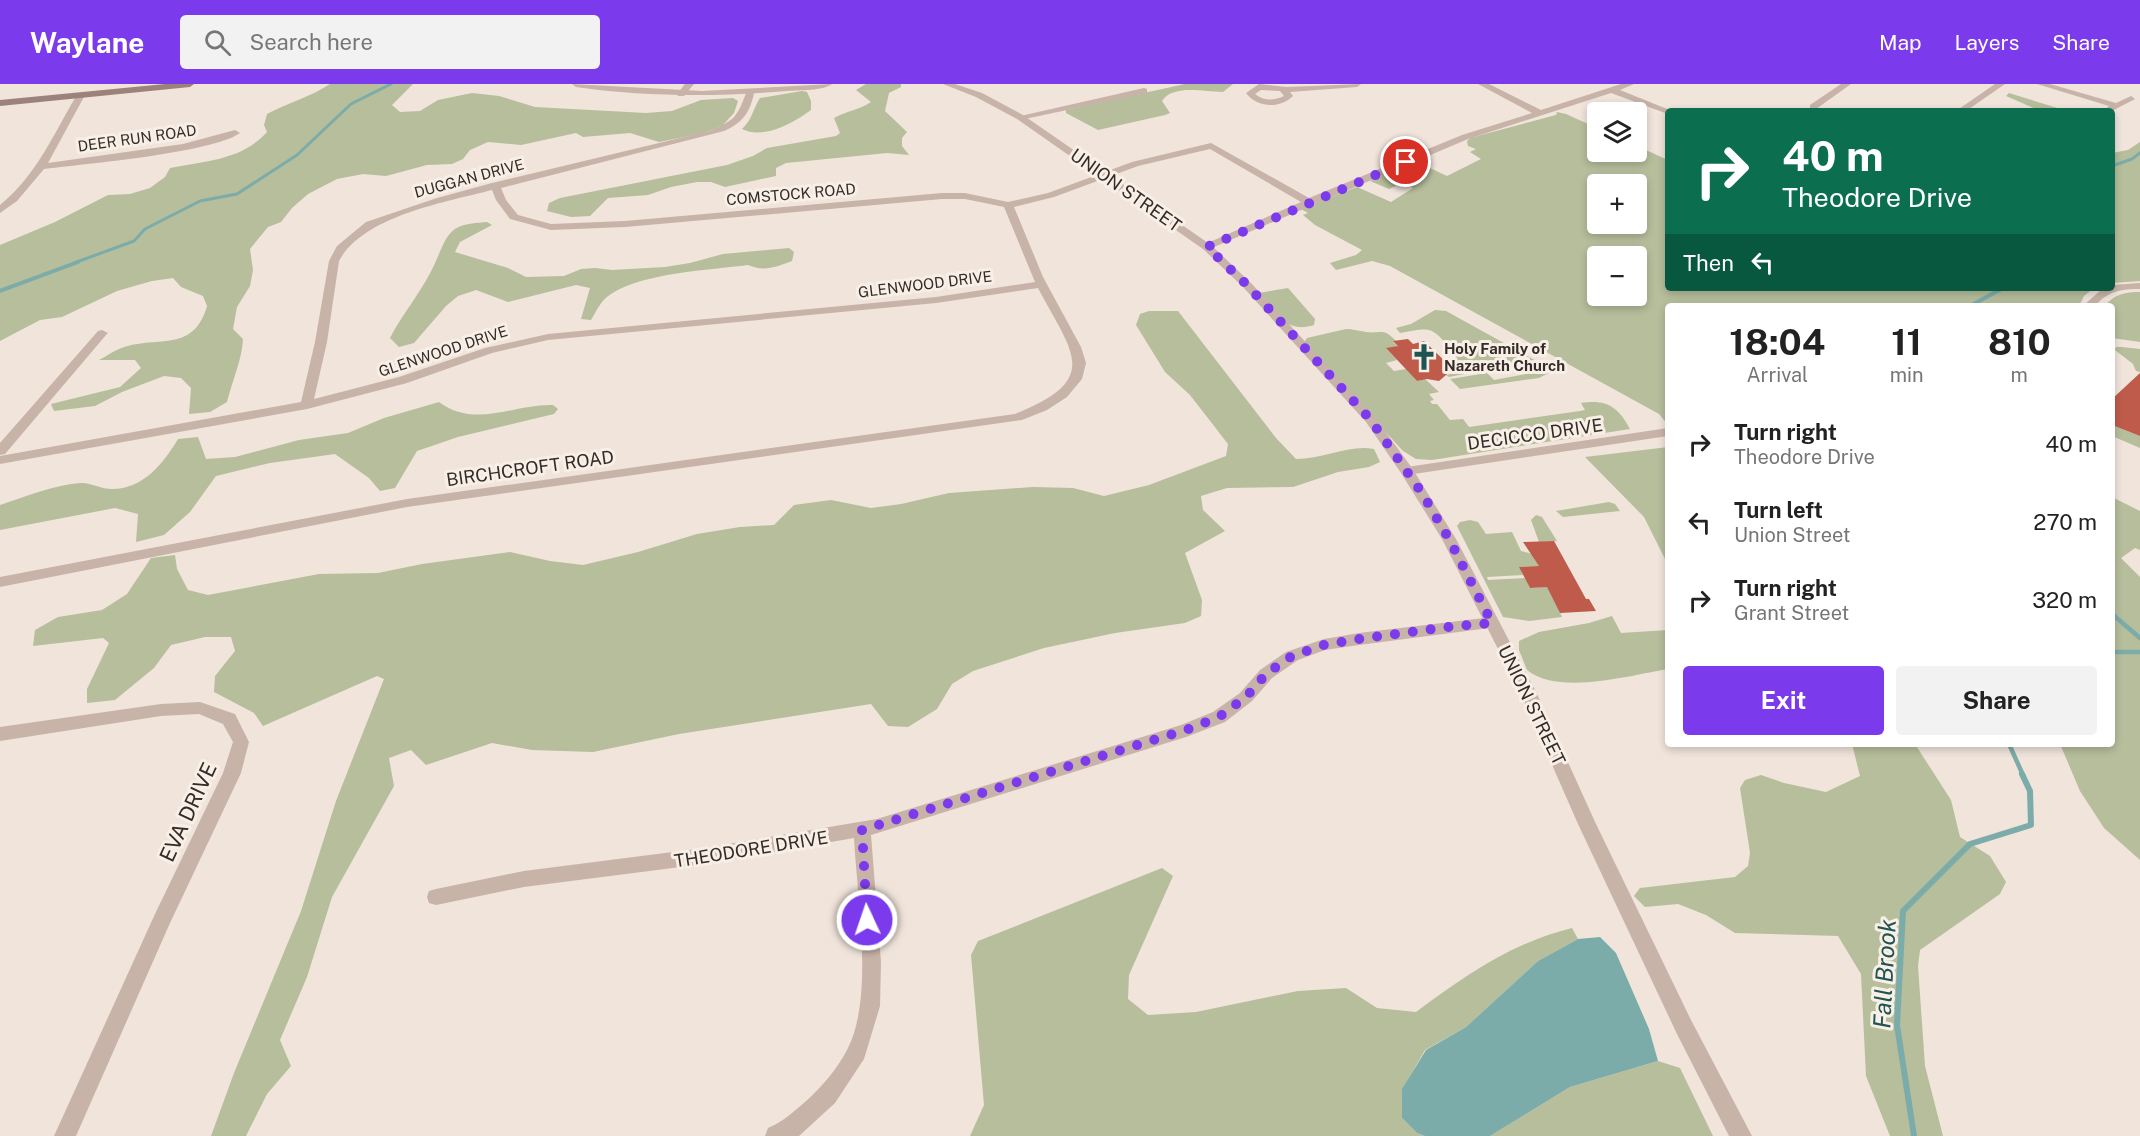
<!DOCTYPE html>
<html lang="en">
<head>
<meta charset="utf-8">
<style>
	:root { --surface:#fff; --page:#f2f2f2; --text:#222; --muted:#767676; --accent:#7c3aed }
	body { margin:0; font-family:"Public Sans",sans-serif; background:var(--page); color:var(--text); height:100vh; display:flex; flex-direction:column; font-size:22px; white-space:nowrap }
	* { box-sizing:border-box; margin:0 }
	p { font-size:20px; color:var(--muted) }
	.icon { flex:none; width:33px; height:33px; fill:none; stroke:currentColor; stroke-width:2; stroke-linecap:round; stroke-linejoin:round }
	.map { position:relative; flex:1; overflow:hidden }
	.panel { position:absolute; left:1665px; top:219px; width:450px; height:444px; display:flex; flex-direction:column; background:var(--surface); border-radius:6px; box-shadow:0 3px 9px #0003 }
	.panel>* { flex:none }
	.hud { position:absolute; left:1665px; top:24px; width:450px; height:183px; border-radius:6px; box-shadow:0 3px 9px #0003; background:#0b6e4f; color:#fff; overflow:hidden }
	.tools { position:absolute; left:1587px; top:18px; display:grid; gap:12px }
	.tools a { display:grid; place-items:center; width:60px; height:60px; border-radius:6px; background:var(--surface); box-shadow:0 3px 9px #0003; font-size:30px }
	.pin { position:absolute; display:grid; place-items:center; width:51px; height:51px; color:#fff; margin:-26px; border:3px solid #fff; border-radius:50%; box-shadow:0 2px 6px #0007 }
	.me { position:absolute; width:66px; margin:-33px; rotate:357deg; stroke-linejoin:round; filter:drop-shadow(0 0 4px #0008) }
	.turn { display:flex; align-items:center; gap:21px; height:126px; padding:0 18px; font-size:27px }
	.turn .icon { width:78px; height:78px; stroke-width:2.5 }
	.turn b { display:block; font-size:42px; line-height:51px }
	.then { display:flex; align-items:center; height:57px; padding:0 18px; background:#0003; gap:12px; font-size:22px }
	.eta { display:flex; justify-content:space-evenly; align-items:center; height:102px; text-align:center }
	.eta b { font-size:36px; font-weight:700; line-height:42px }
	.button { display:flex; gap:12px; margin-top:auto; padding:12px 18px }
	.button a { flex:1; height:69px; border-radius:6px; background:var(--accent); color:#fff; font-size:24px; font-weight:700; line-height:69px; text-align:center }
	.button a+a { background:var(--page); color:var(--text) }
	ul { padding:0; list-style:none }
	li { display:flex; align-items:center; gap:18px; height:78px; padding:0 18px }
	li div { flex:1 }
	li b { display:block; font-size:22px }
	li em { font-style:normal }
	header { display:flex; align-items:center; gap:36px; box-sizing:border-box; height:84px; padding:0 30px; background:var(--accent); color:#fff }
	header strong { font-size:28px }
	nav { display:flex; gap:33px; margin-inline-start:auto; font-size:21px }
	.search { width:420px; height:54px; background:var(--page); display:flex; align-items:center; gap:15px; box-sizing:border-box; padding:0 21px; border-radius:6px; color:var(--muted); font-size:22px }
	.map>svg:first-child { display:block }
</style>
</head>
<body>
<header>
<strong>Waylane</strong>
<div class="search"><svg class="icon" aria-label="search" viewBox="0 0 24 24"><circle cx="10" cy="10" r="6"/><path d="M15 15l6 6"/></svg>Search here</div>
<nav><a>Map</a><a>Layers</a><a>Share</a></nav>
</header>
<div class="map">
<svg width="2140" height="1052" viewBox="0 0 2140 1052">
	<rect width="100%" height="100%" fill="#f0e4db"/>
	<!-- green -->
	<g fill="#b6be9c" fill-rule="evenodd">
		<path d="M330 0H413L392 21 400 28 420 27 438 16 472 9 499 12 535 23 646 29 672 27 701 16 733 14 738 17 734 29 723 41 704 49 659 58 630 49 583 53 576 49 521 61 488 58 470 66 463 75 452 80 427 81 386 92 363 90 337 95 308 110 292 124 281 138 268 143 250 165 253 186 250 202 237 223 233 245 243 255C242 276 232 297 227 318L210 328 189 330 191 304 181 294 164 292 122 308 95 322 54 327 51 320 120 303 141 284 135 276H99C105 273 112 268 119 265 155 250 193 271 207 222L203 212 181 203 173 194 152 197 117 207 62 233 40 236 0 257V161L55 138 108 111 130 110 150 104 165 93 170 84C205 77 242 76 267 48L264 41 267 30C288 19 310 13 330 0Z"/>
		<path d="M866 0H901V3L889 9 885 27 907 48 902 54V62L909 71 887 69 786 79 776 84V92L725 103 711 98H697L671 103 648 111 608 114 590 132 571 133 547 127 549 119 560 114 727 81 753 72 767 64 836 52 840 49 834 34C846 27 859 26 871 18L856 6Z"/>
		<path d="M1185 0H1233L1223 8C1204 8 1173 0 1162 17L1170 29 1165 31 1098 46 1066 29V26Z"/>
		<path d="M802 7 807 8 811 17V26C793 39 764 56 742 45 752 36 753 25 760 14Z"/>
		<polygon points="2009,9 2067,27 2040,27 2006,12"/>
		<path d="M1557 28 1566 30 1597 44 1598 68H1636L1637 62 1668 76V204H2094L2084 212 2079 222H1668V341L1659 330 1390 182 1372 177 1336 186 1330 179 1356 171 1362 166 1315 141 1303 131 1308 129 1301 125 1357 103 1391 118 1413 104 1402 99 1389 105 1370 97 1415 77 1447 92 1481 75 1470 68 1476 65 1468 62 1467 57 1470 54 1556 31ZM1598 100H1636V140H1598ZM1598 172H1636V212H1598Z"/>
		<polygon points="2140,58 2140,197 2112,199 2112,69 2128,66"/>
		<path d="M487 138 492 141 460 158 455 168 508 184 526 193 564 192 581 185 595 184 612 186 665 183 690 179 723 170 789 164 794 168 792 177C776 183 764 188 748 181 710 186 642 189 611 210 601 216 597 226 591 236L581 235 590 204 576 201 508 218 476 206 458 212 446 222 414 259 399 263 390 254C404 227 424 205 436 177 441 166 445 152 455 145 464 139 477 139 487 138Z"/>
		<path d="M1288 204 1315 235 1314 241C1286 250 1277 229 1259 209Z"/>
		<path d="M2140 208V258L2112 254V222H2105C2114 210 2126 208 2140 208Z"/>
		<path d="M1435 226 1446 227 1547 283 1549 289 1539 294 1460 305 1450 295 1487 289 1494 296 1526 290 1516 280 1449 293 1446 291 1455 289 1445 277 1456 275 1452 271 1456 269C1430 244 1436 242 1400 249L1396 244 1411 240Z"/>
		<path d="M1149 227H1178L1276 354 1296 375C1324 375 1350 360 1374 365L1380 378 1369 383 1338 388 1293 403 1227 404 1201 412 1203 426 1225 447 1185 469 1202 516 1201 532 1185 539 1115 549 1044 564 973 587 952 600 937 625 908 643 888 642 871 620 679 650 593 668 532 666 492 659 426 681 411 666 389 674 394 702 332 813 307 893 280 956 291 982 267 1010 246 1052H211L234 989 301 827 336 717 384 595 377 592 263 642 254 629 214 608 215 592 235 567 231 553H205L171 561 154 584 115 616 87 619V605L109 559 103 554 33 562 35 546 58 533 102 526 127 510 151 474 175 471 177 485 188 506 208 511 319 490 378 489 422 480 510 468 550 477 583 481 638 468 697 450 740 443 774 441 794 421 831 416 871 424 901 420 949 409 1033 403 1073 404 1104 412 1149 401 1226 372 1228 360 1190 311 1165 288 1136 241 1140 230Z"/>
		<path d="M1346 245C1353 245 1359 247 1366 248 1382 250 1383 243 1396 257L1393 258 1398 262 1387 265 1397 276 1386 279 1394 287 1406 285 1417 297 1425 295 1439 308 1429 310 1434 316 1430 317 1432 320H1437L1450 336 1463 335 1469 343 1580 327 1585 326 1581 319C1606 315 1618 322 1630 345L1432 376 1416 375 1403 367 1304 259 1307 254Z"/>
		<polygon points="2122,263 2140,265 2140,288 2136,287 2133,280 2115,266 2116,263"/>
		<path d="M439 318C475 345 513 320 553 321L558 325 554 330 458 353 417 367 395 404 380 407 369 394 335 370 270 379 216 392 190 428 164 451 136 458 138 430 115 424 0 446V421C25 413 53 401 80 399 90 398 101 405 112 405 143 405 163 380 178 355L198 353 206 375 235 373 299 356 348 349 384 334Z"/>
		<polygon points="2112,341 2140,352 2140,364 2112,352"/>
		<polygon points="1668,363 1668,481 1644,433 1585,373"/>
		<polygon points="2112,413 2140,427 2140,466 2135,464 2121,474 2140,493 2140,776 2104,744 2080,707 2060,660 2112,660"/>
		<polygon points="1609,418 1615,420 1620,427 1563,433 1556,427"/>
		<polygon points="1536,431 1542,433 1557,457 1539,458 1531,436"/>
		<polygon points="1470,436 1478,438 1486,450 1512,448 1521,467 1536,471 1547,482 1520,483 1523,491 1487,493 1488,496 1525,494 1530,504 1557,502 1555,518 1562,533 1529,537 1503,533 1457,442 1460,438"/>
		<path d="M1612 532 1621 549 1668 546V585C1631 591 1559 612 1527 586L1519 566V557L1539 548 1589 539Z"/>
		<polygon points="1852,660 1915,660 1951,716 1960,753 1990,772 2006,798 2000,810 1920,866 1918,882 1925,982 1943,1052 1890,1052 1866,992 1861,890 1838,852 1735,849 1706,831 1678,820 1645,823 1634,812 1640,804 1735,793 1748,782 1750,769 1740,704 1745,696 1761,691 1784,699 1826,708 1860,692"/>
		<path d="M1162 784 1173 792 1129 891 1128 915 1148 931 1196 928 1298 907 1346 904 1377 924 1416 928C1465 892 1511 859 1572 844L1578 855 1538 877 1466 943 1425 966 1402 1006V1034L1417 1049 1425 1052H970L984 1021 971 871 978 857Z"/>
		<polygon points="1658,977 1680,984 1713,1052 1490,1052 1570,1003"/>
	</g>
	<!-- water -->
	<polygon fill="#7caca9" points="1600,853 1616,869 1649,945 1658,977 1570,1003 1490,1052 1425,1052 1417,1049 1402,1034 1402,1005 1426,966 1466,943 1538,877 1578,855"/>
	<g fill="none" stroke-linecap="round" stroke-linejoin="round">
		<!-- stream-far3 -->
		<g stroke="#7caca9" stroke-width="3">
			<polyline points="2112,82 2132,75 2140,69"/>
			<polyline points="74,179 134,157 145,145 200,117 237,110 297,71 351,20 391,0"/>
		</g>
		<!-- stream-far2 -->
		<g stroke="#7caca9" stroke-width="4">
			<polyline points="0,207 78,178"/>
			<polyline points="1970,222 2003,204"/>
		</g>
		<!-- stream-far1 -->
		<g stroke="#7caca9" stroke-width="4.5">
			<polyline points="2112,530 2140,554"/>
			<polyline points="2112,568 2140,568"/>
			<polyline points="2009,660 2023,691"/>
		</g>
		<!-- stream -->
		<polyline stroke="#7caca9" stroke-width="6" points="1914,1052 1897,941 1903,827 1970,760 2031,741 2030,707 2022,690"/>
	</g>
	<!-- building -->
	<g fill="#bf5b4b">
		<polygon points="1408,255 1413,260 1424,257 1453,285 1439,297 1427,295 1417,297 1386,264 1398,262 1393,257"/>
		<polygon points="2140,289 2140,352 2112,341 2112,315"/>
		<polygon points="1554,457 1586,515 1589,515 1596,527 1560,529 1547,503 1530,504 1519,483 1539,482 1523,458"/>
	</g>
	<g fill="none" stroke-linecap="round" stroke-linejoin="round">
		<!-- minor -->
		<g fill="#c8b3a8" fill-rule="evenodd">
			<polygon points="685,0 694,0 684,12 678,12 677,10"/>
			<path d="M1259 0 1286 3 1361 0 1357 3 1290 8 1293 12C1280 25 1257 24 1246 9ZM1261 6 1280 7 1284 12C1274 17 1264 17 1255 10Z"/>
			<path d="M1478 0H1489L1541 26 1621 0H1634L1620 6 1672 27 1665 29 1611 9 1468 55 1207 166 1203 165V161L1301 118 1210 65 1138 82 1054 113 1014 123 1043 193 1081 263 1086 279 1082 295 1067 313 1047 326 1022 336 407 423 0 503V493L407 415 1015 330C1103 295 1072 269 1038 204L936 219 548 256 492 269 407 299 307 325 0 380V372L301 318 315 258 329 177 337 162 366 138 437 114 492 99 709 47C737 35 736 34 747 7L754 9C750 29 742 39 724 47L501 104 506 116 518 131 551 140 625 137 942 109H965L1008 118 1048 109 1132 78 1211 59 1309 114 1462 51 1532 29ZM492 106 496 116 510 135 551 146 625 143 942 115H965L1004 123 1035 198 936 213 548 250 485 264 399 293 314 315 327 258 339 177C363 132 446 118 492 106Z"/>
			<polygon points="1841,0 1851,0 1816,25 1810,25 1810,21"/>
			<polygon points="1995,0 2005,0 1966,27 1956,27"/>
			<polygon points="2037,0 2050,0 2116,19 2131,12 2135,15 2112,27 2103,27 2109,22"/>
			<polygon points="1144,4 1147,5 1147,9 1020,36 1016,33"/>
			<path d="M78 9 85 11 48 79 183 60 235 46 240 49C212 69 84 80 44 85L17 117 0 129V121C37 91 54 49 78 9Z"/>
			<path d="M2140 199V205C2121 205 2108 207 2095 222H2083L2102 205 2112 204V201Z"/>
			<polygon points="102,246 108,249 106,251 5,370 0,371 0,359 98,247"/>
			<polygon points="1668,344 1668,352 1407,391 1400,387 1407,383"/>
			<path d="M1492 533 1497 535 1500 539 1497 543 1359 561 1325 566 1298 576 1272 594 1252 617 1225 638 1186 653 871 751 881 878 880 922 864 975 835 1019 799 1052H765L768 1044C783 1038 793 1028 805 1018 822 1003 838 984 848 964 874 912 857 813 854 754L704 780 524 803 436 821 429 819 427 813 429 807 436 805 524 787 704 764 877 735 1181 641 1213 628 1240 609 1260 586 1286 568 1324 555 1359 549Z"/>
			<polygon points="200,618 235,630 249,658 241,689 170,839 76,1052 54,1052 155,830 223,689 233,658 223,640 199,630 161,632 0,657 0,643 161,620"/>
		</g>
		<!-- tertiary -->
		<g fill="#c8b3a8" fill-rule="evenodd">
			<path d="M572 0 702 7 832 0C822 7 800 6 787 7 716 13 647 13 576 3Z"/>
			<polygon points="943,0 955,0 982,9 1023,31 1211,161 1251,199 1374,332 1412,384 1456,455 1537,610 1596,740 1691,936 1752,1052 1729,1052 1677,950 1578,740 1521,610 1442,455 1401,389 1366,338 1243,203 1203,165 1017,35 976,13"/>
		</g>
		<!-- secondary -->
		<polygon fill="#9b827a" fill-rule="evenodd" points="165,0 194,0 190,3 0,22 0,16"/>
	</g>
	<g fill="none" stroke-linecap="round" stroke-linejoin="round">
		<!-- route -->
		<polyline stroke="#7c3aed" stroke-width="10" stroke-dasharray="0 18" points="867,836 862,746 1186,646 1219,633 1246,613 1266,590 1292,572 1324,561 1359,555 1448,543 1492,539 1449,455 1422,409 1370,335 1247,201 1207,163 1406,78"/>
	</g>
	<!-- icons -->
	<defs>
		<symbol id="church-bare" viewBox="-9 -9 18 18"><path d="M-1.2-6h2.4v3.5h3.3v2.4h-3.3V6h-2.4V-.1h-3.3v-2.4h3.3Z" fill="#205452" stroke="#f8efe7" stroke-width="2.5" paint-order="stroke"/></symbol>
	</defs>
	<g fill-rule="evenodd">
		<use href="#church-bare" x="1405" y="254" width="38" height="38"/>
	</g>
	<g text-anchor="middle" dominant-baseline="central" stroke-width="6" stroke-linejoin="round" paint-order="stroke">
		<!-- far-street labels -->
		<g font-size="15" fill="#352b28" stroke="#f8efe7">
			<text transform="translate(137 54) rotate(-8)">DEER RUN ROAD</text>
			<text transform="translate(469 94) rotate(-15)">DUGGAN DRIVE</text>
			<text transform="translate(791 110) rotate(-5)">COMSTOCK ROAD</text>
			<text transform="translate(925 200) rotate(-7)">GLENWOOD DRIVE</text>
			<text transform="translate(443 267) rotate(-18)">GLENWOOD DRIVE</text>
		</g>
		<!-- far-poi labels -->
		<g font-size="15" font-weight="bold" fill="#352b28" stroke="#f8efe7" text-anchor="start">
			<text x="1444" y="264">Holy Family of<tspan x="1444" dy="17">Nazareth Church</tspan></text>
		</g>
		<!-- street labels -->
		<g font-size="18" fill="#352b28" stroke="#f8efe7">
			<text transform="translate(1126 106) rotate(35)">UNION STREET</text>
			<text transform="translate(1535 350) rotate(-8)">DECICCO DRIVE</text>
			<text transform="translate(530 384) rotate(-8)">BIRCHCROFT ROAD</text>
			<text transform="translate(1532 621) rotate(64)">UNION STREET</text>
			<text transform="translate(751 765) rotate(-9)">THEODORE DRIVE</text>
		</g>
		<!-- near-street labels -->
		<g font-size="21" fill="#352b28" stroke="#f8efe7">
			<text transform="translate(188 728) rotate(-65)">EVA DRIVE</text>
		</g>
		<!-- near-water labels -->
		<g font-size="24" font-style="italic" fill="#205452" stroke="#f8efe7">
			<text transform="translate(1884 890) rotate(-87)">Fall Brook</text>
		</g>
	</g>
</svg>
<div class="tools">
<a><svg class="icon" aria-label="layers" viewBox="0 0 24 24"><path d="M12 4l9 5-9 5-9-5zM3 14l9 5 9-5"/></svg></a>
<a>+</a>
<a>−</a>
</div>
<div class="pin" style="left:1406px;top:78px;background:#d93025"><svg class="icon" aria-label="arrive" viewBox="0 0 24 24"><path d="M6 21V4h12l-3 4 3 4H6"/></svg></div>
<svg class="me" style="left:867px;top:836px" viewBox="-20 -20 40 40"><circle r="17" fill="#7c3aed" stroke="#fff" stroke-width="3"/><path d="M0-11L8 9 0 5-8 9z" fill="#fff"/></svg>
<div class="hud">
<div class="turn"><svg class="icon" aria-label="right" viewBox="0 0 24 24"><path d="M7 20v-9h11M14 6l5 5-5 5"/></svg><div><b>40 m</b>Theodore Drive</div></div>
<div class="then">Then<svg class="icon" aria-label="left" viewBox="0 0 24 24"><path d="M17 20v-9H6M10 6l-5 5 5 5"/></svg></div>
</div>
<section class="panel">
<div class="eta">
<div><b>18:04</b><p>Arrival</p></div>
<div><b>11</b><p>min</p></div>
<div><b>810</b><p>m</p></div>
</div>
<ul>
<li><svg class="icon" aria-label="right" viewBox="0 0 24 24"><path d="M7 20v-9h11M14 6l5 5-5 5"/></svg><div><b>Turn right</b><p>Theodore Drive</p></div><em>40 m</em></li>
<li><svg class="icon" aria-label="left" viewBox="0 0 24 24"><path d="M17 20v-9H6M10 6l-5 5 5 5"/></svg><div><b>Turn left</b><p>Union Street</p></div><em>270 m</em></li>
<li><svg class="icon" aria-label="right" viewBox="0 0 24 24"><path d="M7 20v-9h11M14 6l5 5-5 5"/></svg><div><b>Turn right</b><p>Grant Street</p></div><em>320 m</em></li>
</ul>
<div class="button"><a>Exit</a><a>Share</a></div>
</section>
</div>
</body>
</html>
